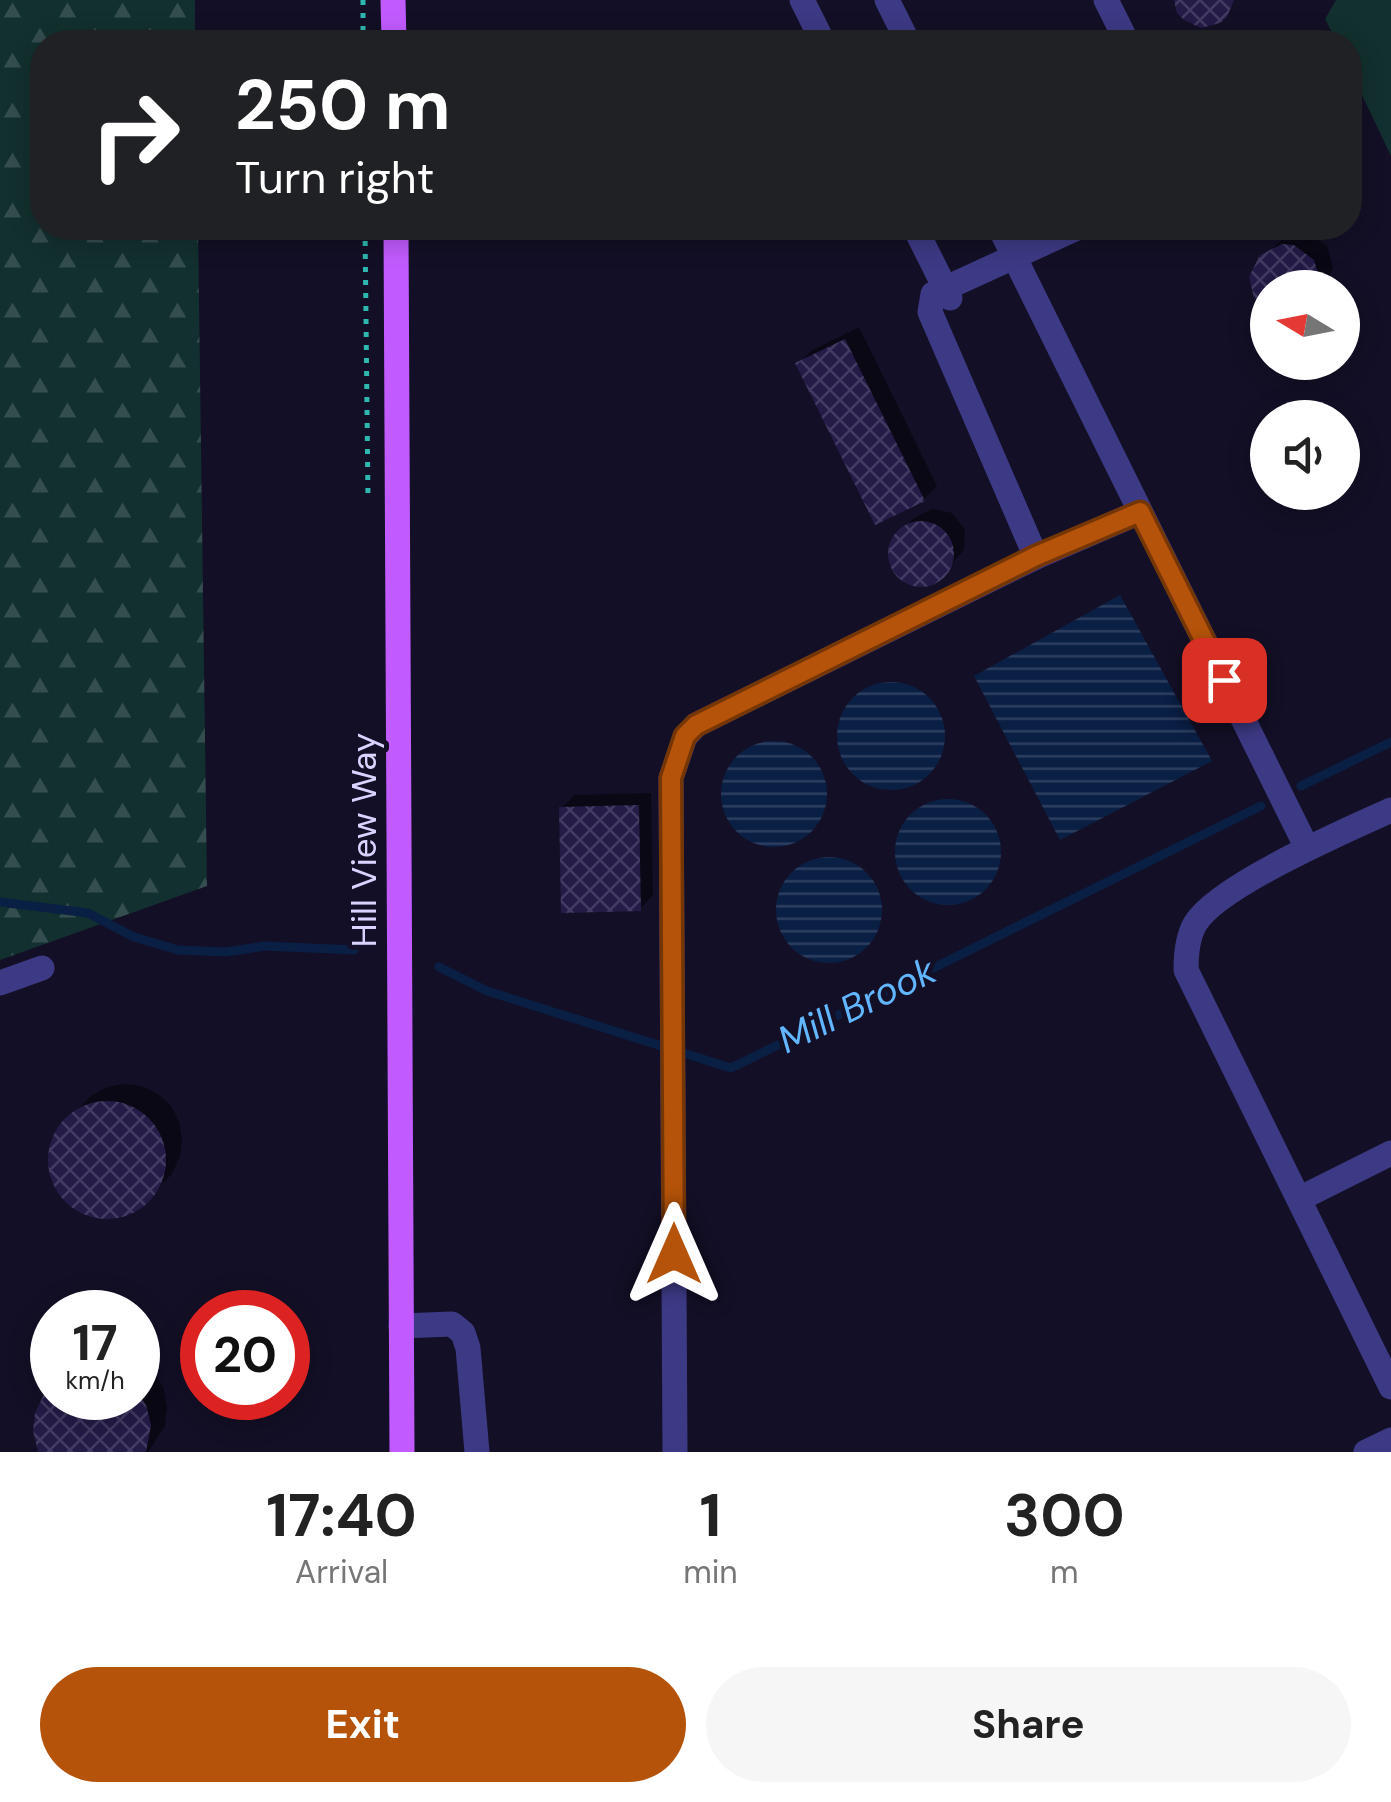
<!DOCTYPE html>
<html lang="en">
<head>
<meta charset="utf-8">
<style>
	:root { --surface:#fff; --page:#f6f6f6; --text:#222; --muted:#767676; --accent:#b45309 }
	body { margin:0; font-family:"DM Sans",sans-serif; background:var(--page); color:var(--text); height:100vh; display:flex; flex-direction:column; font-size:38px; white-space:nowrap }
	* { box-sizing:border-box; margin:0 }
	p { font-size:32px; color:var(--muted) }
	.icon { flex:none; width:55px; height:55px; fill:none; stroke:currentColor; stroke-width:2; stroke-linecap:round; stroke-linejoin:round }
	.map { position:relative; height:1452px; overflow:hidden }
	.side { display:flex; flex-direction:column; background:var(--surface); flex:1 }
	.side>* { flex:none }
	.hud { position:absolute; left:30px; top:30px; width:1332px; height:210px; border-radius:40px; box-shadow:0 5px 25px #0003; background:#202124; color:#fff; overflow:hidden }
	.needle { width:65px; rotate:280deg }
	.fabs { position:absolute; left:1250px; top:270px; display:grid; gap:20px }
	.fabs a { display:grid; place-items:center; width:110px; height:110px; border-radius:50%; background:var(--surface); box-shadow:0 5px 25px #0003; font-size:50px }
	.speed { position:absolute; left:30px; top:1290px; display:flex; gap:20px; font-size:50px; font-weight:700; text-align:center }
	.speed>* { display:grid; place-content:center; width:130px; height:130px; border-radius:50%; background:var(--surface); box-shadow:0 5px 25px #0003; line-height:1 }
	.speed small { font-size:25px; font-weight:400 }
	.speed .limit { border:15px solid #d22; background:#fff; color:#111 }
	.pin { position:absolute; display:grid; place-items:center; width:85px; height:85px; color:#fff; margin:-42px; border-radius:20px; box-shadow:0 5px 15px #0006 }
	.me { position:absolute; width:110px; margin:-55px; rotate:0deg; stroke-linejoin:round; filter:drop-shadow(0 0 8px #0008) }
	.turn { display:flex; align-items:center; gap:35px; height:210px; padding:0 40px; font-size:45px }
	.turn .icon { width:130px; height:130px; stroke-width:2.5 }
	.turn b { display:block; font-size:70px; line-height:85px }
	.eta { display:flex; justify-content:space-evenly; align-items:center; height:170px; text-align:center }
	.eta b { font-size:60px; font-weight:700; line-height:70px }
	.action { display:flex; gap:20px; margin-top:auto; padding:20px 40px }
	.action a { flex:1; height:115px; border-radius:60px; background:var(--accent); color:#fff; font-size:40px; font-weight:700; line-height:115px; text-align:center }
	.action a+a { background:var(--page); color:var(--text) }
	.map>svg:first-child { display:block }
</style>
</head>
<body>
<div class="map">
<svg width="1391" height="1452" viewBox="0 0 1391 1452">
	<defs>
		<pattern id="forest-firs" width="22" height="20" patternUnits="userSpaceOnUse" patternTransform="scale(2.5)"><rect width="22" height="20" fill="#12302f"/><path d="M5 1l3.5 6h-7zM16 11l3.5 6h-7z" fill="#344d4e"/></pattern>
		<pattern id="water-rules" width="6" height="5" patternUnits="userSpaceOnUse" patternTransform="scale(2.5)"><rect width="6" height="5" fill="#0a1f44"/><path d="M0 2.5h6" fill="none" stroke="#2d3f60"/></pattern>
		<pattern id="building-cross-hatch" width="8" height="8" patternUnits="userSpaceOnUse" patternTransform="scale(2.5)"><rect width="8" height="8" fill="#241b47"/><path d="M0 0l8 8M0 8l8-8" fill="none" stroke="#433b63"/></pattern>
	</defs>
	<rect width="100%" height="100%" fill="#130f26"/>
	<!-- green -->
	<polygon fill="#12302f" points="1336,0 1391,0 1391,156 1350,70 1350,42 1337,42 1325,19"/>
	<!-- forest -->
	<polygon fill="url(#forest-firs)" points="0,0 195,0 195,42 42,42 42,228 198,228 207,886 0,960"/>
	<!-- water -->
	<g fill="url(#water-rules)">
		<polygon points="1120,595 1212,761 1060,840 974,676"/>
		<circle cx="891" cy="736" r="54"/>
		<circle cx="774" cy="794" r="53"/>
		<circle cx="948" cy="852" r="53"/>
		<circle cx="829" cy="910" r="53"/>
	</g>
	<!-- shadow -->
	<g fill="#0007">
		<polygon points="1308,233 1327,246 1333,268 1324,288 1268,288 1255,266 1286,235"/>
		<polygon points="859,327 937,486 924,499 798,364 811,351"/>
		<polygon points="932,509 952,513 965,530 964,550 938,579 929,583 910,582 895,570 892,561 894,541 914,518"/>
		<polygon points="651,793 653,895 640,909 561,808 575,795"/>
		<polygon points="124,1084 142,1086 158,1094 171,1106 179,1121 182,1139 180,1156 172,1174 138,1207 120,1215 100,1216 81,1210 66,1199 55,1182 50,1163 52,1144 60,1128 91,1096 107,1087"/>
		<polygon points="138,1360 152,1371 163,1387 167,1406 165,1426 148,1452 41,1452 46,1396 52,1389 52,1398 138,1398"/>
	</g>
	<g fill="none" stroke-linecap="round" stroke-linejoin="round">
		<!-- stream -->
		<g stroke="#0a1f44" stroke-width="9">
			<polyline points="1301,786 1391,742"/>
			<polyline points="0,902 88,913 134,937 178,950 226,952 265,946 354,950"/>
			<polyline points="439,967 487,991 731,1068 1261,806"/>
		</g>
	</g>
	<!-- building -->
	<g fill="url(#building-cross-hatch)">
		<polygon points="1174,0 1234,0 1227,17 1220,23 1201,28 1184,20 1177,13"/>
		<polygon points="1282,244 1294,245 1314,260 1321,283 1319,288 1268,288 1268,311 1254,298 1249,277 1260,255"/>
		<polygon points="845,339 925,501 875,525 795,363"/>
		<circle cx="921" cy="554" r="33"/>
		<polygon points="639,805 641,911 561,913 559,807"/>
		<circle cx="107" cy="1160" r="59"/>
		<polygon points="52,1386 52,1398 138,1398 138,1393 146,1405 151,1425 146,1452 38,1452 33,1431 35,1413 44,1394"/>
	</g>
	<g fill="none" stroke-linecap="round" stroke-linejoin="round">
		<!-- path -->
		<g stroke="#2fb8b0" stroke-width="5" stroke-dasharray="5 8" stroke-linecap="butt">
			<polyline points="363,0 363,42"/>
			<polyline points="365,228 368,499"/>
		</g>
		<!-- minor -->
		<g stroke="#3d3a85" stroke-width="25">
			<polyline points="802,0 823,42"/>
			<polyline points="887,0 908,42"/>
			<polyline points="1106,0 1127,42"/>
			<polyline points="915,228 950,298"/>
			<polyline points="1000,228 1307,848"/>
			<polyline points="1036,557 930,312 933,294 1077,228"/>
			<path d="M1391 810C1347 830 1217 886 1195 924 1187 938 1186 955 1186 970L1391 1387"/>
			<polyline points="0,983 42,968"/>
			<polyline points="1299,1199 1391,1153"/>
			<polyline points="401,1326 452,1324 463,1333 468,1348 477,1452"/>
			<polyline points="675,1452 671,778 685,737 696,725 1036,557 1140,512"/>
			<polyline points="1366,1452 1391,1440"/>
		</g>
		<!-- major -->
		<g stroke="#c25bff" stroke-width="25">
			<polyline points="393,0 394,42"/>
			<polyline points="396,228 402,1452"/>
		</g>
	</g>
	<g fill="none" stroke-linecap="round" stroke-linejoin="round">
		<defs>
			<polyline id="route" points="674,1254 671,778 685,736 696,725 1036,556 1140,512 1224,680"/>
		</defs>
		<!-- route casing -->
		<use href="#route" stroke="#753606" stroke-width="25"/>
		<!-- route -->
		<use href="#route" stroke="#b45309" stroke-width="18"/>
	</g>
	<g text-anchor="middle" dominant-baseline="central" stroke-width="10" stroke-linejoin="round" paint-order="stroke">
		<!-- street labels -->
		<g font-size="35" fill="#d9d4ff" stroke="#130f26">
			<text transform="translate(364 840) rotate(-90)">Hill View Way</text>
		</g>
		<!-- water labels -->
		<g font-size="38" font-style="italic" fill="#62b6ff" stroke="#130f26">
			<text transform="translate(857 1005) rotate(-26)">Mill Brook</text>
		</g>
	</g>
</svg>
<div class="fabs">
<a><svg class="needle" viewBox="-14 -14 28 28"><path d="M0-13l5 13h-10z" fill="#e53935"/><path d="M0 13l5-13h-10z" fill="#767676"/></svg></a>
<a><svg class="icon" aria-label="sound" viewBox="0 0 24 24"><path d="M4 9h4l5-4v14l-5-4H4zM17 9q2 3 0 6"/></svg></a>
</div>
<div class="speed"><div>17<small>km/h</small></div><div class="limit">20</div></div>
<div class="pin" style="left:1224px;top:680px;background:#d93025"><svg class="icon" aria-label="arrive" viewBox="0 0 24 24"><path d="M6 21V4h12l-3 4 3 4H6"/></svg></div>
<svg class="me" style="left:674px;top:1254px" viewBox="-20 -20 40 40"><path d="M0-17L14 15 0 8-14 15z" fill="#b45309" stroke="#fff" stroke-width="4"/></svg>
<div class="hud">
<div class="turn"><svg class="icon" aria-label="right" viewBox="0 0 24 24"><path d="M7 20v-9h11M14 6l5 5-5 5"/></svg><div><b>250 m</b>Turn right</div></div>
</div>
</div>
<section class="side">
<div class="eta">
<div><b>17:40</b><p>Arrival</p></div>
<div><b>1</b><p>min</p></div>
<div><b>300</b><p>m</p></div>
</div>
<div class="action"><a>Exit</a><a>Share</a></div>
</section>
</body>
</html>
